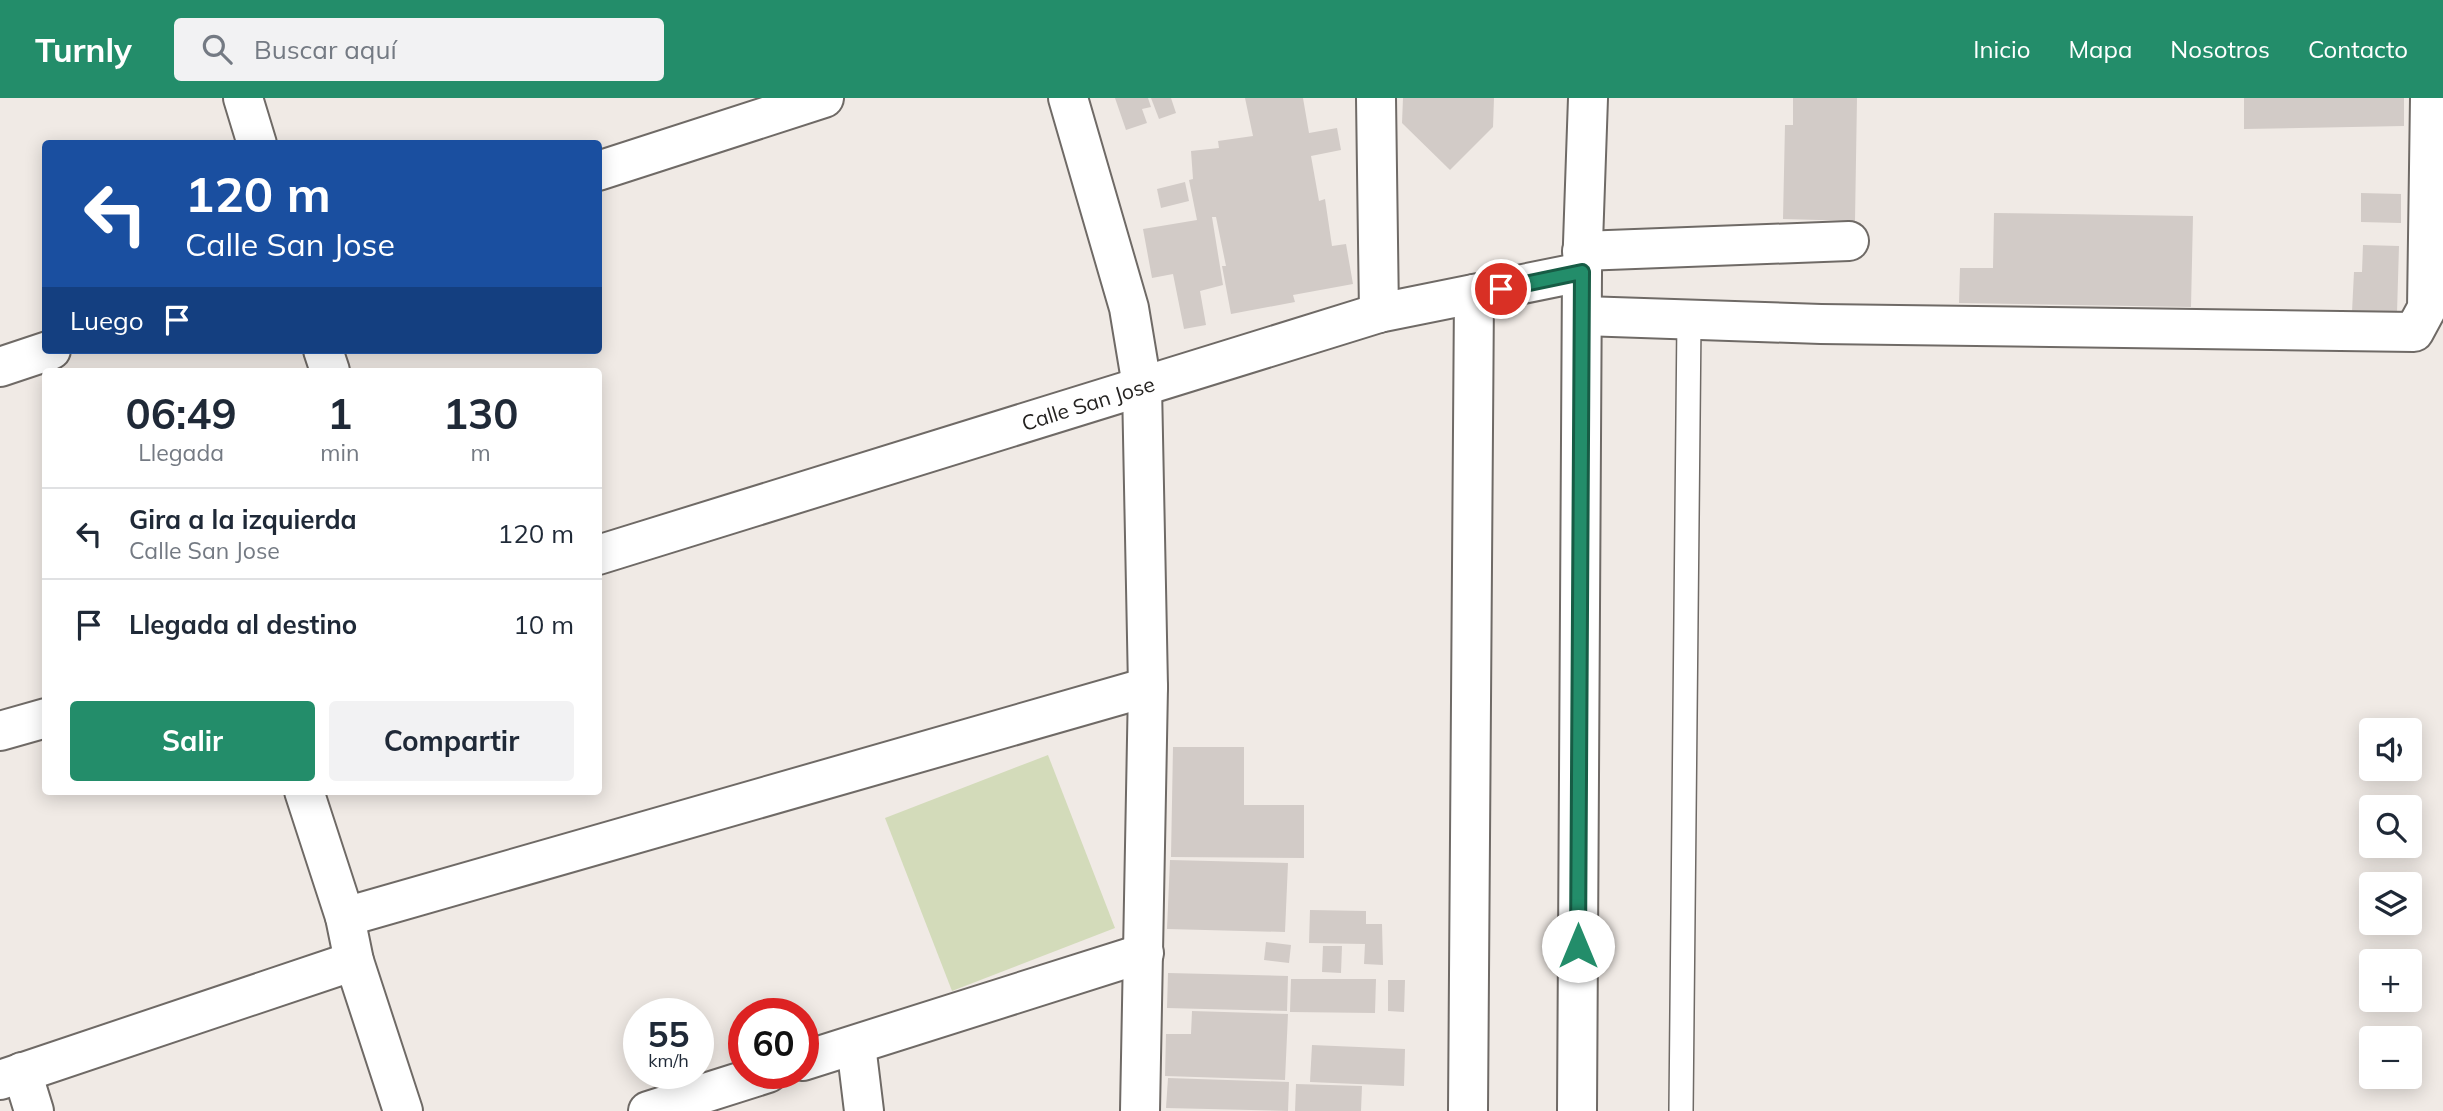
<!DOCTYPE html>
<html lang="es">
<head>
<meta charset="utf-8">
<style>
	:root { --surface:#fff; --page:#f2f2f3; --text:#1f2937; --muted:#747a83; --line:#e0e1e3; --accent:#238d6a }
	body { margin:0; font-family:Mulish,sans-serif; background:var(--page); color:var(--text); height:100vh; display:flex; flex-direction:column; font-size:26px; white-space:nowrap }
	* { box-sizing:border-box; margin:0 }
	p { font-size:23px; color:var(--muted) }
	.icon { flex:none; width:38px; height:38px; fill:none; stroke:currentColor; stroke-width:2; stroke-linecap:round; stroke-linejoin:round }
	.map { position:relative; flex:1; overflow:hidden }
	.details { position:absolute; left:42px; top:270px; width:560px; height:427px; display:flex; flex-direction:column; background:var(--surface); border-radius:7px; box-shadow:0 4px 18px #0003 }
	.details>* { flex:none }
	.top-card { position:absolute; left:42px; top:42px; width:560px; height:214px; border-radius:7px; box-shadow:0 4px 18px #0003; background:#1a4fa0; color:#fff; overflow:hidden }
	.buttons { position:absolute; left:2359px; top:620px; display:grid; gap:14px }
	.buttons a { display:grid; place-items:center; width:63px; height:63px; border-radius:7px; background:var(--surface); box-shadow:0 4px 18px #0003; font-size:35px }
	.speed { position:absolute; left:623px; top:900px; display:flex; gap:14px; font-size:35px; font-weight:700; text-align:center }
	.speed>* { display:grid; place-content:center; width:91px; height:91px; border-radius:50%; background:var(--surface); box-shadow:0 4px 18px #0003; line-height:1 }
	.speed small { font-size:18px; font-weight:400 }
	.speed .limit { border:10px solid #d22; background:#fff; color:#111 }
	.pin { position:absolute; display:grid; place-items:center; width:60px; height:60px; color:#fff; margin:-30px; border:4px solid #fff; border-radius:50%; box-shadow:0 2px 7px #0007 }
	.me { position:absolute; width:77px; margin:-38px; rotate:0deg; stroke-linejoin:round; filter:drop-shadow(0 0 5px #0008) }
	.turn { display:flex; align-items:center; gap:24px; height:147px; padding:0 28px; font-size:32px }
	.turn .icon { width:91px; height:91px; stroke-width:2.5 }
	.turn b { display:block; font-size:49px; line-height:60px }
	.then { display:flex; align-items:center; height:66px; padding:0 28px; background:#0003; gap:14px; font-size:26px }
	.eta { display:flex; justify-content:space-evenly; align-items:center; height:119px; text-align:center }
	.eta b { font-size:42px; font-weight:700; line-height:49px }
	.button { display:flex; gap:14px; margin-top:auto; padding:14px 28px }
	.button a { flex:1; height:80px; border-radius:7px; background:var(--accent); color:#fff; font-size:28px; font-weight:700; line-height:80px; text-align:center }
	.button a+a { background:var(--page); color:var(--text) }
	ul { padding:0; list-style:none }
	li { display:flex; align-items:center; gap:21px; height:91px; padding:0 28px; border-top:2px solid var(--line) }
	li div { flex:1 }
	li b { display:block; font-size:26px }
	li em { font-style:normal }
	header { display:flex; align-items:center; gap:42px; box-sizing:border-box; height:98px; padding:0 35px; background:var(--accent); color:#fff }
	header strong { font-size:33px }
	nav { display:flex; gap:38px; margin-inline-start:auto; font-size:24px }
	.search { width:490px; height:63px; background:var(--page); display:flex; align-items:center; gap:18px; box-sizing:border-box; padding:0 24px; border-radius:7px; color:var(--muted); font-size:26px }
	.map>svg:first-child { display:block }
</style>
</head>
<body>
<header>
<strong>Turnly</strong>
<div class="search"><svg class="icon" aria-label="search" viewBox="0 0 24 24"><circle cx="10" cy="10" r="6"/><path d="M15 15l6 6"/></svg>Buscar aquí</div>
<nav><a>Inicio</a><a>Mapa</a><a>Nosotros</a><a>Contacto</a></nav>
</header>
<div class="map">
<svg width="2443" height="1013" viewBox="0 0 2443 1013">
	<rect width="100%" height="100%" fill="#f0eae5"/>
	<!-- green -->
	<polygon fill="#d3dbba" points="1048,657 1115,830 952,893 885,720"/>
	<!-- building -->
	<g fill="#d2cbc7">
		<polygon points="1115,0 1148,0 1151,9 1142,11 1147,25 1126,32"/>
		<polygon points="1151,0 1171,0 1176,15 1159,21"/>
		<polygon points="1245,0 1303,0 1309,35 1337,30 1341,52 1311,58 1319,103 1325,101 1332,148 1346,146 1353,186 1293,197 1295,204 1231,216 1222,168 1226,168 1216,119 1212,119 1223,187 1200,193 1206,227 1184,231 1173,176 1152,180 1143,131 1197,122 1189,82 1193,81 1191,53 1219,50 1218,43 1253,38"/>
		<polygon points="1403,0 1494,0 1493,29 1450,72 1402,25"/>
		<polygon points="1793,0 1857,0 1855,123 1783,121 1785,27 1793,27"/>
		<polygon points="2244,0 2404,0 2404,28 2244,31"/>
		<polygon points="1185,84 1189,103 1161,110 1157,91"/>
		<polygon points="2361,95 2401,96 2401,125 2361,124"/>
		<polygon points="1994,115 2193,118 2191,209 1959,205 1960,170 1993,170"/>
		<polygon points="2363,147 2399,148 2397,215 2352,214 2354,174 2362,174"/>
		<polygon points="1173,649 1244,649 1244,707 1304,707 1304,760 1171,759"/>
		<polygon points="1170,762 1288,765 1285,834 1167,831"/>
		<polygon points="1310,812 1366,813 1366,826 1382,826 1383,867 1364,866 1365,846 1309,845"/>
		<polygon points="1266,844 1291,847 1289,865 1264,862"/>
		<polygon points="1323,848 1342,848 1341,875 1322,874"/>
		<polygon points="1168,875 1288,878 1287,913 1167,910"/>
		<polygon points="1291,881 1376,881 1375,915 1290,914"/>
		<polygon points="1388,882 1405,882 1404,914 1388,913"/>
		<polygon points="1192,913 1288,916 1285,982 1165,978 1166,936 1191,936"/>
		<polygon points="1312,947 1405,951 1404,988 1310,984"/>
		<polygon points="1168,980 1289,984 1288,1013 1166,1010"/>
		<polygon points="1296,986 1362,988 1361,1013 1295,1013"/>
	</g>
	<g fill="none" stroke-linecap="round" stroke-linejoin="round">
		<defs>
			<polyline id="service" points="1681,1013 1689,222"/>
			<g id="minor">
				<polyline points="243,0 257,46"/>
				<polyline points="1068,0 1129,210 1142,288 1148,589 1140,1013"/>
				<polyline points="1376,0 1379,215"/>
				<polyline points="598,73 824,0"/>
				<polyline points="1582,153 1849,143"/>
				<polyline points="1583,218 1821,226 2414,234 2427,210 2430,0"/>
				<polyline points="323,252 330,273"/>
				<polyline points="0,269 51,252"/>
				<path id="s1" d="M598 457 1379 215 1582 174"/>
				<polyline points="0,633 46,620"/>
				<polyline points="304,693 345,819 354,863 403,1013"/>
				<polyline points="345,819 1148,589"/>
				<polyline points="856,947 864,1013"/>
				<polyline points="803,963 1144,855"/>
				<polyline points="22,974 34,1013"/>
				<polyline points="0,982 354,863"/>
				<polyline points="648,1013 768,975"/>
				<polyline points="1468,1013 1474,196"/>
			</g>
			<polyline id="primary" points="1577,1013 1582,174 1588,0"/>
		</defs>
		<!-- service casing -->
		<use href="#service" stroke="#6f6a66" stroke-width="26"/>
		<!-- minor casing -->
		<use href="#minor" stroke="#6f6a66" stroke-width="42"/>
		<!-- primary casing -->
		<use href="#primary" stroke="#6f6a66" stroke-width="42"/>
		<!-- service -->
		<use href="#service" stroke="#fff" stroke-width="23"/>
		<!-- minor -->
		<use href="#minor" stroke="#fff" stroke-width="38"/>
		<!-- primary -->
		<use href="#primary" stroke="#fff" stroke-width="38"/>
	</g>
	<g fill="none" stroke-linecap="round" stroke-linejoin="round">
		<defs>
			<polyline id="route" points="1501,191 1582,174 1578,848"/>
		</defs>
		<!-- route casing -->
		<use href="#route" stroke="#175c45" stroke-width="18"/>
		<!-- route -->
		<use href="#route" stroke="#238d6a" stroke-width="12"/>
	</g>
	<g text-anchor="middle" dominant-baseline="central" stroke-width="7" stroke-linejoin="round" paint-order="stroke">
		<!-- street labels -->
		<g font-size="21" fill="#252321" stroke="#f0eae5">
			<text stroke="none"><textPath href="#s1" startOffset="513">Calle San Jose</textPath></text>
		</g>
	</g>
</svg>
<div class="buttons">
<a><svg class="icon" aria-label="sound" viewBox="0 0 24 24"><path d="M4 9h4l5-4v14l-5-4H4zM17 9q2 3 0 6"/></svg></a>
<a><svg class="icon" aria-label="search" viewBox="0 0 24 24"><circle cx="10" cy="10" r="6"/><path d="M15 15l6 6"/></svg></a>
<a><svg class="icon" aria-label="layers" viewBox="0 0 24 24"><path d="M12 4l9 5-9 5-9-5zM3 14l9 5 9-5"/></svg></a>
<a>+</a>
<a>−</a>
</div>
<div class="speed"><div>55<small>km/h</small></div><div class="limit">60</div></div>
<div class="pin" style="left:1501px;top:191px;background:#d93025"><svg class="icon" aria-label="arrive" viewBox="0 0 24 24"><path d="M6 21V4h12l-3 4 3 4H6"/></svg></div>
<svg class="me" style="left:1578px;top:848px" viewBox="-20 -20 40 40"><circle r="19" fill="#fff"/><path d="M0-13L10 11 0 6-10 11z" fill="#238d6a"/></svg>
<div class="top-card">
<div class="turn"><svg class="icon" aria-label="left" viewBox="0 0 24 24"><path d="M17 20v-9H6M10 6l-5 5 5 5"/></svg><div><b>120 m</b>Calle San Jose</div></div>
<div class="then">Luego<svg class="icon" aria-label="arrive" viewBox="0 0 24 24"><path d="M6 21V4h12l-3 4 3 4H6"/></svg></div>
</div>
<section class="details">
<div class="eta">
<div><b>06:49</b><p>Llegada</p></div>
<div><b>1</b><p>min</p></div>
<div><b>130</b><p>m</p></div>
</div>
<ul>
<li><svg class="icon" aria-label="left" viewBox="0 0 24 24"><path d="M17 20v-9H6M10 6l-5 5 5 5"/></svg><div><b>Gira a la izquierda</b><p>Calle San Jose</p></div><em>120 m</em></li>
<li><svg class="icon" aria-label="arrive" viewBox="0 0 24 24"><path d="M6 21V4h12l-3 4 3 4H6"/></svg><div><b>Llegada al destino</b></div><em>10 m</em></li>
</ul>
<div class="button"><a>Salir</a><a>Compartir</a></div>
</section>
</div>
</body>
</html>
